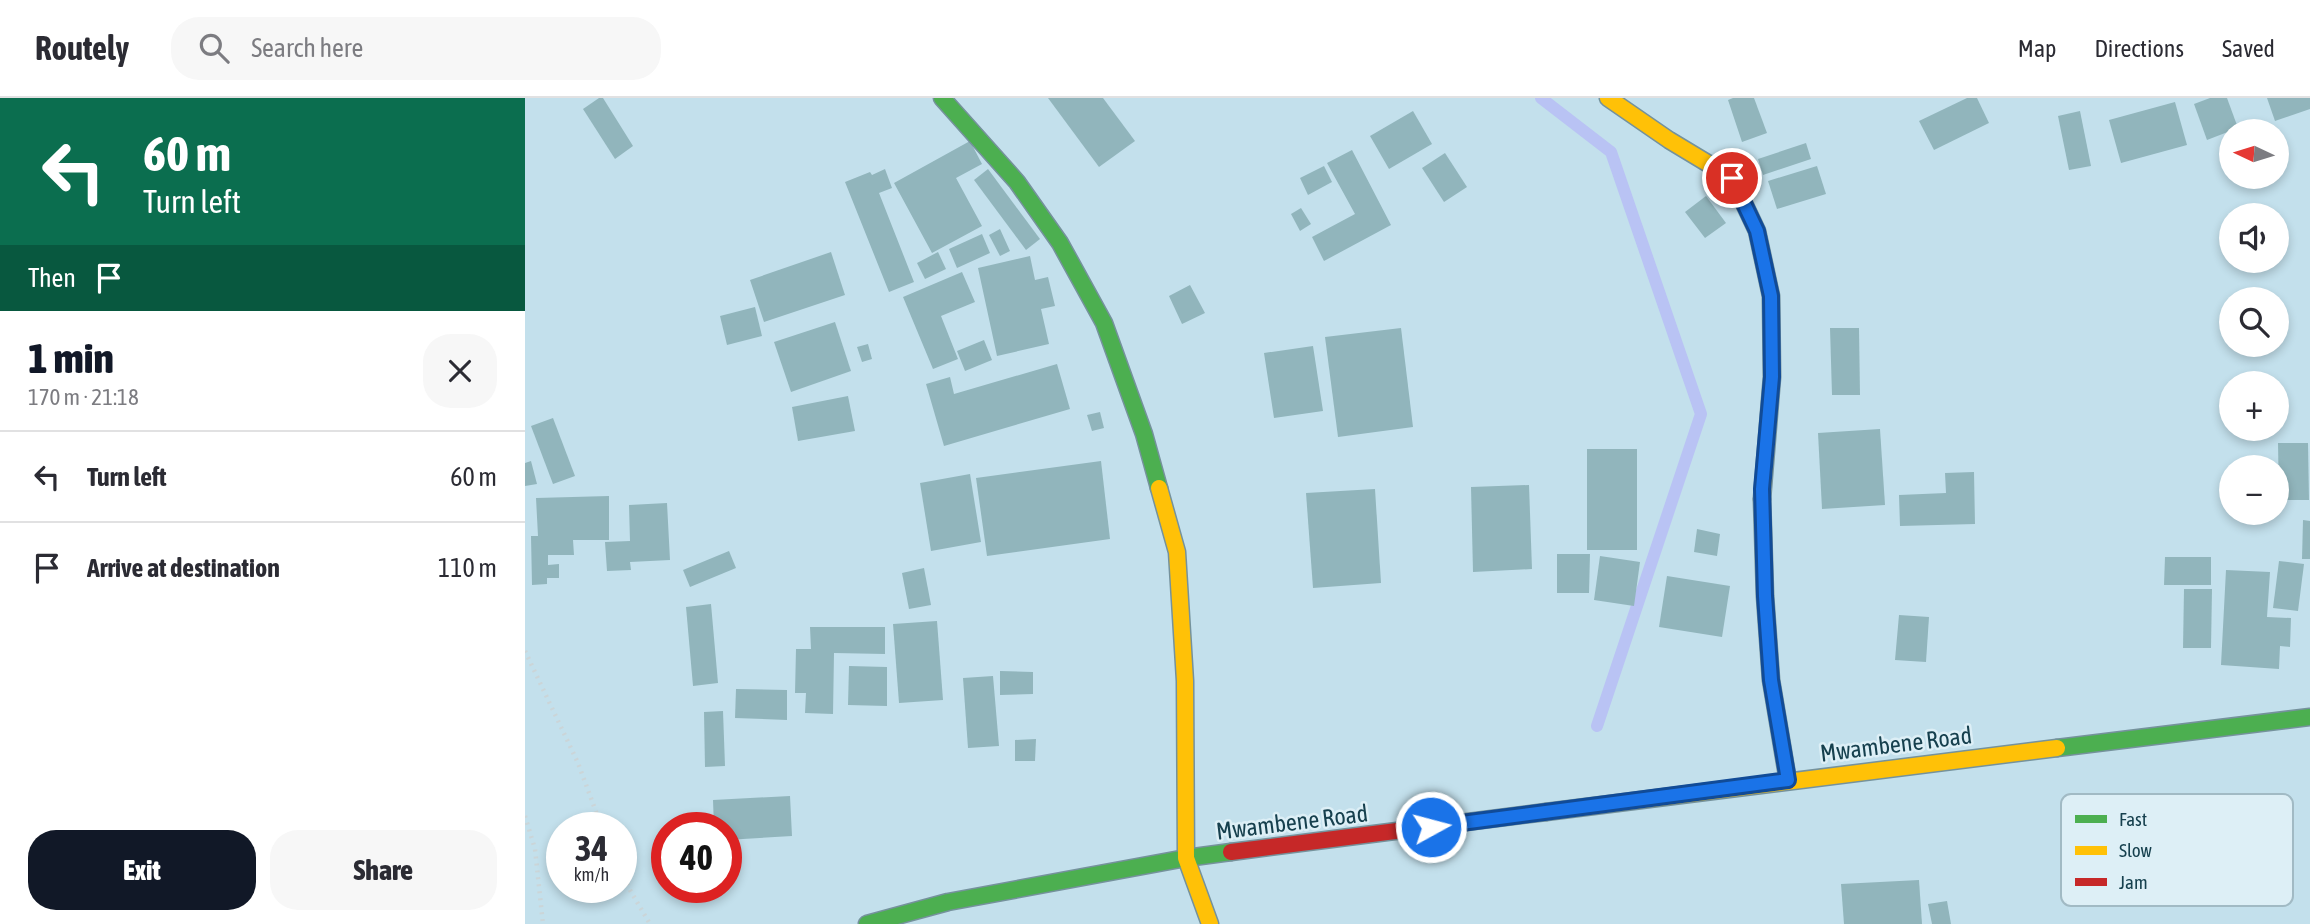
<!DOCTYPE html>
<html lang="en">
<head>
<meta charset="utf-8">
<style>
	:root { --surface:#fff; --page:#f7f7f7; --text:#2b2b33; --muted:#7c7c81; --line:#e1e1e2; --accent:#111827 }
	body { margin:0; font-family:"Asap Condensed",sans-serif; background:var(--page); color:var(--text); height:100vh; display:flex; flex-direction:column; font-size:26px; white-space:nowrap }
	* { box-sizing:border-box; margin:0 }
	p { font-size:23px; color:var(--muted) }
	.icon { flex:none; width:38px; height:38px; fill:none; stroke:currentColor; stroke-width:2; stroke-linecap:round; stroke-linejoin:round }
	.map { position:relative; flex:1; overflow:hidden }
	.panel { display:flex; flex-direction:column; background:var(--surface); width:525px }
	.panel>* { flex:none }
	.banner { background:#0b6e4f; color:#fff; overflow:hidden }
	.needle { width:46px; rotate:274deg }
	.buttons { position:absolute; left:1694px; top:21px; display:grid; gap:14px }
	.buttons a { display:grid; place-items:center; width:70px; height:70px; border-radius:50%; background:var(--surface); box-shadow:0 4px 10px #0003; font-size:35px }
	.speed { position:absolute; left:21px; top:714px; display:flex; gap:14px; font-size:35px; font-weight:700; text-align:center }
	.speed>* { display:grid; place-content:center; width:91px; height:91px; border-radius:50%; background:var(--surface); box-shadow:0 4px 10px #0003; line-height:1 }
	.speed small { font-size:18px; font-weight:400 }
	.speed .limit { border:10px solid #d22; background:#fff; color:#111 }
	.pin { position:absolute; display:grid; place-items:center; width:60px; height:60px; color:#fff; margin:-30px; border:4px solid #fff; border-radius:50%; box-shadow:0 2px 7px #0007 }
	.me { position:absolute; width:77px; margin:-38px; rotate:83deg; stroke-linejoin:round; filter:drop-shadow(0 0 5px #0008) }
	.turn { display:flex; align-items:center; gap:24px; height:147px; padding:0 28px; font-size:32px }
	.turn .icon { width:91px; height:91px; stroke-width:2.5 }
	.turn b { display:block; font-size:49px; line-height:60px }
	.then { display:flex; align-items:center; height:66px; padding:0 28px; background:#0003; gap:14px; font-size:26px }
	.round { display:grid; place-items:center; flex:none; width:74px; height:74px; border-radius:28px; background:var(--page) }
	.summary { display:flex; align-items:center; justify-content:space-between; height:119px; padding:0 28px }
	h1 { font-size:42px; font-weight:800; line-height:52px; color:var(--accent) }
	.action { display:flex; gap:14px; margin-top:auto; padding:14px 28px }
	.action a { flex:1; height:80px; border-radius:28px; background:var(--accent); color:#fff; font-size:28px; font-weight:800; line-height:80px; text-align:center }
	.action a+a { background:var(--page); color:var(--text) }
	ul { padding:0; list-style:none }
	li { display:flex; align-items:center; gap:21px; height:91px; padding:0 28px; border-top:2px solid var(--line) }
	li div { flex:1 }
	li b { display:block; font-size:26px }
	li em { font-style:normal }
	header { display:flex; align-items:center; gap:42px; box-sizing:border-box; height:98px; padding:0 35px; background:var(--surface); border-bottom:2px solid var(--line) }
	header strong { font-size:33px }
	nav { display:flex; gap:38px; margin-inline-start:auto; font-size:24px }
	.search { width:490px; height:63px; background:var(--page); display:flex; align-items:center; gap:18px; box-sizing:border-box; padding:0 24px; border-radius:28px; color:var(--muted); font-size:26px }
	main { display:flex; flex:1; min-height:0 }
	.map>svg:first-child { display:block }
</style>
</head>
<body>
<header>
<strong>Routely</strong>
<div class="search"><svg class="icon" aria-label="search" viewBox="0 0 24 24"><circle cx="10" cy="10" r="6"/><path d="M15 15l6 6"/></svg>Search here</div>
<nav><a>Map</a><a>Directions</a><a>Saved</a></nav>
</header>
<main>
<section class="panel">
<div class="banner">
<div class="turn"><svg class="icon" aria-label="left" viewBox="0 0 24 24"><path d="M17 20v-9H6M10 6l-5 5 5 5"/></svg><div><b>60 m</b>Turn left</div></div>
<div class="then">Then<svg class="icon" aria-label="arrive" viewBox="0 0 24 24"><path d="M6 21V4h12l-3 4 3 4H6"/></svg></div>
</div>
<div class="summary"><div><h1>1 min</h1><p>170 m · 21:18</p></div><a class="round"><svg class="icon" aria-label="close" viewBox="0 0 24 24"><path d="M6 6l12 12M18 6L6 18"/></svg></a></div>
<ul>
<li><svg class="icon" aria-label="left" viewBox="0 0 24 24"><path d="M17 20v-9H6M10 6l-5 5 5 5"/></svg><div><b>Turn left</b></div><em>60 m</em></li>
<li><svg class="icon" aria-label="arrive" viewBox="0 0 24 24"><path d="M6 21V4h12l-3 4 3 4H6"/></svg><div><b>Arrive at destination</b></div><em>110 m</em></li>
</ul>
<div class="action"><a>Exit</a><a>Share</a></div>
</section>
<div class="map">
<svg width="1785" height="826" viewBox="0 0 1785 826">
	<rect width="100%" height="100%" fill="#c3e0ec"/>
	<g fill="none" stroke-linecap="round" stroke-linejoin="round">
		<!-- stream -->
		<polyline stroke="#b9c3f4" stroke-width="12" points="1016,0 1086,54 1176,316 1072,628"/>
	</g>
	<!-- building -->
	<g fill="#91b5bc">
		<polygon points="74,0 78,0 108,48 90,61 58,11"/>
		<polygon points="523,0 578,0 610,43 574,69"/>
		<polygon points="1208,0 1229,0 1242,35 1217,44 1203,2"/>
		<polygon points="1442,0 1452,0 1464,25 1409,52 1394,23"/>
		<polygon points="1685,0 1702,0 1713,30 1682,42 1669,6"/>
		<polygon points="1742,0 1785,0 1785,11 1750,23"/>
		<polygon points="1650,4 1662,47 1596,65 1584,22"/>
		<polygon points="888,13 907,46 864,71 845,38"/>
		<polygon points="1555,13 1566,68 1544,72 1533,18"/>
		<polygon points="445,43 457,66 431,80 457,128 407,155 369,85"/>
		<polygon points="1281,45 1286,61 1238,77 1233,61"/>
		<polygon points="827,52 866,127 799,163 787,139 830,116 802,65"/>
		<polygon points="920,55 942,89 919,104 897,70"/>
		<polygon points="799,68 807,84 783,97 775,80"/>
		<polygon points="1292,68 1301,96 1252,111 1243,83"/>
		<polygon points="360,71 367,90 354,95 389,184 364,194 320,84 345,74 347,77"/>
		<polygon points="463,71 515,141 501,152 449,82"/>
		<polygon points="1181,98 1201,125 1180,140 1160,114"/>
		<polygon points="776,110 786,126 775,133 766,116"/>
		<polygon points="475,131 485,153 475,158 464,137"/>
		<polygon points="457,136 465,155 432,170 424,151"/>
		<polygon points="306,154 320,197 239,224 225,182"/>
		<polygon points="413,154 421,171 400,181 392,165"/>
		<polygon points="505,158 510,182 523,179 530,208 516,211 524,246 472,258 453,170"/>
		<polygon points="437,174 450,204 416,218 433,261 408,271 378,199"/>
		<polygon points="665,187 680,215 657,226 644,198"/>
		<polygon points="230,209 237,238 202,247 195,218"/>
		<polygon points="310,224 326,273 266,294 249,244"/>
		<polygon points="876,230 888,329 813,339 800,239"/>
		<polygon points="1305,230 1334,230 1335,297 1307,297"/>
		<polygon points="459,242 467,262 440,273 432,253"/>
		<polygon points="343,246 347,261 337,264 332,249"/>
		<polygon points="788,248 798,313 749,320 739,255"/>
		<polygon points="532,266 545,311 419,348 401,286 425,279 429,296"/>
		<polygon points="323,298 330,333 273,343 267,309"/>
		<polygon points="575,314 579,330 567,333 562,317"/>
		<polygon points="28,320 50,378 28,386 6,328"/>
		<polygon points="1355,331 1360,407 1297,411 1293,335"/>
		<polygon points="1753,345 1783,345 1784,402 1754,402"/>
		<rect x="1062" y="351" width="50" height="101"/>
		<polygon points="6,363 12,386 0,388 0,365"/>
		<polygon points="576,363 585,441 462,458 451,380"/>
		<polygon points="1449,374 1450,426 1375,428 1374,397 1421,395 1420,375"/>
		<polygon points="445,376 456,444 406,453 395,385"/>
		<polygon points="1004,387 1007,471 948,474 946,389"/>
		<polygon points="850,391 856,485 788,490 781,395"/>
		<polygon points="84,398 84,442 48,442 49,457 23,457 23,467 34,466 34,480 22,480 22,486 7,487 6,438 13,438 11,400"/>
		<polygon points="142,405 145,462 105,464 106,472 82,473 80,444 105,443 104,407"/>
		<polygon points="1778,422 1785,423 1785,461 1777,461"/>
		<polygon points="1172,431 1195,436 1192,458 1169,454"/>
		<polygon points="204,453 211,470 165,489 158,472"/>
		<polygon points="1032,456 1065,456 1064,495 1032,495"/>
		<polygon points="1075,458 1115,464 1109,508 1069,502"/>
		<polygon points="1640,459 1686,459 1686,487 1639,487"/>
		<polygon points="1754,463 1779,466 1773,513 1748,510"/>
		<polygon points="399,470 406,507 384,511 377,475"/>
		<polygon points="1701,472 1745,474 1742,519 1766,520 1765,549 1755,548 1754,571 1696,567"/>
		<polygon points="1142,478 1205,488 1197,539 1134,529"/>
		<polygon points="1659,491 1687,491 1686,550 1658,550"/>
		<polygon points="186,506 193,585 168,588 161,509"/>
		<polygon points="1374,517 1404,519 1401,564 1370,562"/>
		<polygon points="412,523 418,602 374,605 368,526"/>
		<polygon points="285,529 360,529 360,556 309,555 308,616 280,615 281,595 270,595 271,551 286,551"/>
		<polygon points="324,568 362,569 362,608 323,607"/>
		<polygon points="475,573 508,574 508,596 475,597"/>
		<polygon points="468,578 474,648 443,650 438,580"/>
		<polygon points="211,591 262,592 262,622 210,620"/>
		<polygon points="198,613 200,668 180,669 179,614"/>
		<polygon points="511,641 510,663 490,663 490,642"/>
		<polygon points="265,698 267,738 201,742 201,730 189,730 188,702"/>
		<polygon points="1394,782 1397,826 1319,826 1316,786"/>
		<polygon points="1422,803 1426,826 1407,826 1403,806"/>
	</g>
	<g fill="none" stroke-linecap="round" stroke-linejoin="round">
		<defs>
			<g id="fast">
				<polyline points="417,0 492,84 535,145 579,225 619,336 634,390"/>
				<polyline points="1532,650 1785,619"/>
				<polyline points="342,826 423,804 661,760 706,754"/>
			</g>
			<g id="slow">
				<polyline points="1083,0 1144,42 1207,80 1232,133 1246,198 1247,279 1237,401"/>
				<polyline points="634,390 652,454 660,583 661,760 685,826"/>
				<polyline points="1021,714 1532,650"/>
			</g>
			<g id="jam">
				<polyline points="1237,401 1240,498 1246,582 1263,683"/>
				<polyline points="706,754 1021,714"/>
			</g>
		</defs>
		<!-- fast casing -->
		<use href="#fast" stroke="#75929c" stroke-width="19"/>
		<!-- slow casing -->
		<use href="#slow" stroke="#75929c" stroke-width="19"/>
		<!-- jam casing -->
		<use href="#jam" stroke="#75929c" stroke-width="19"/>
		<!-- path -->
		<g stroke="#cbd5d8" stroke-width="4.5" stroke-dasharray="2 5" stroke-linecap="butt">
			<polyline points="0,553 53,665 77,730"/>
			<polyline points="0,718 10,751 18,826"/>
			<polyline points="96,773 105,792 125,826"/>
		</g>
		<!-- fast -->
		<use href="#fast" stroke="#4caf50" stroke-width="16"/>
		<!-- slow -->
		<use href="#slow" stroke="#ffc107" stroke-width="16"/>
		<!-- jam -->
		<use href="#jam" stroke="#c62828" stroke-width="16"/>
	</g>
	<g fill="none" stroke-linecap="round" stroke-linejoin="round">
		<defs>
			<polyline id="route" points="906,729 1263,682 1246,582 1240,498 1237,391 1247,279 1246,198 1232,133 1207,80"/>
		</defs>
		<!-- route casing -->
		<use href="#route" stroke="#114b97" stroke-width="18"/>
		<!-- route -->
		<use href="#route" stroke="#1a73e8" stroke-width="12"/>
	</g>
	<g text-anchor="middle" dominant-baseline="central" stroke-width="5" stroke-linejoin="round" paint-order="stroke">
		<!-- street labels -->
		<g font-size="24" fill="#16404e" stroke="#ddeff6">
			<text transform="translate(1371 646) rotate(-7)">Mwambene Road</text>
			<text transform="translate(767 724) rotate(-7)">Mwambene Road</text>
		</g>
	</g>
	<!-- legend -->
	<rect x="1536" y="696" width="232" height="112" rx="10" fill="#ddeff6" stroke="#a1bac4" stroke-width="2"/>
	<rect x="1550" y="717" width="32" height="8" fill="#4caf50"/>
	<rect x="1550" y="748" width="32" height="9" fill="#ffc107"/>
	<rect x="1550" y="780" width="32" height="8" fill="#c62828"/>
	<g font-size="19" fill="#16404e">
		<text x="1594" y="728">Fast</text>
		<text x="1594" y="759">Slow</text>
		<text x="1594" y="791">Jam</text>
	</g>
</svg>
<div class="buttons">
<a><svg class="needle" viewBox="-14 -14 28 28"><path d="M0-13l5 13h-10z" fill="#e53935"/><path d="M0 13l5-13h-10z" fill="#7c7c81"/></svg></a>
<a><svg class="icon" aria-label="sound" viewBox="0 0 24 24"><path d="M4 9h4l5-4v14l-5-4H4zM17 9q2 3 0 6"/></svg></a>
<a><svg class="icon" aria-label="search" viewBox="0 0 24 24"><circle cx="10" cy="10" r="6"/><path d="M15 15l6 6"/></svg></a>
<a>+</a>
<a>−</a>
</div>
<div class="speed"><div>34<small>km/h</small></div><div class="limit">40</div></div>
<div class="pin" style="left:1207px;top:80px;background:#d93025"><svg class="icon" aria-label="arrive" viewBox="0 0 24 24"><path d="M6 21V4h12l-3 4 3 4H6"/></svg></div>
<svg class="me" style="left:906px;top:729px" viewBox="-20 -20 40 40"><circle r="17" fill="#1a73e8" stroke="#fff" stroke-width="3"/><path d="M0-11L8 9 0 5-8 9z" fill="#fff"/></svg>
</div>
</main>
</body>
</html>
